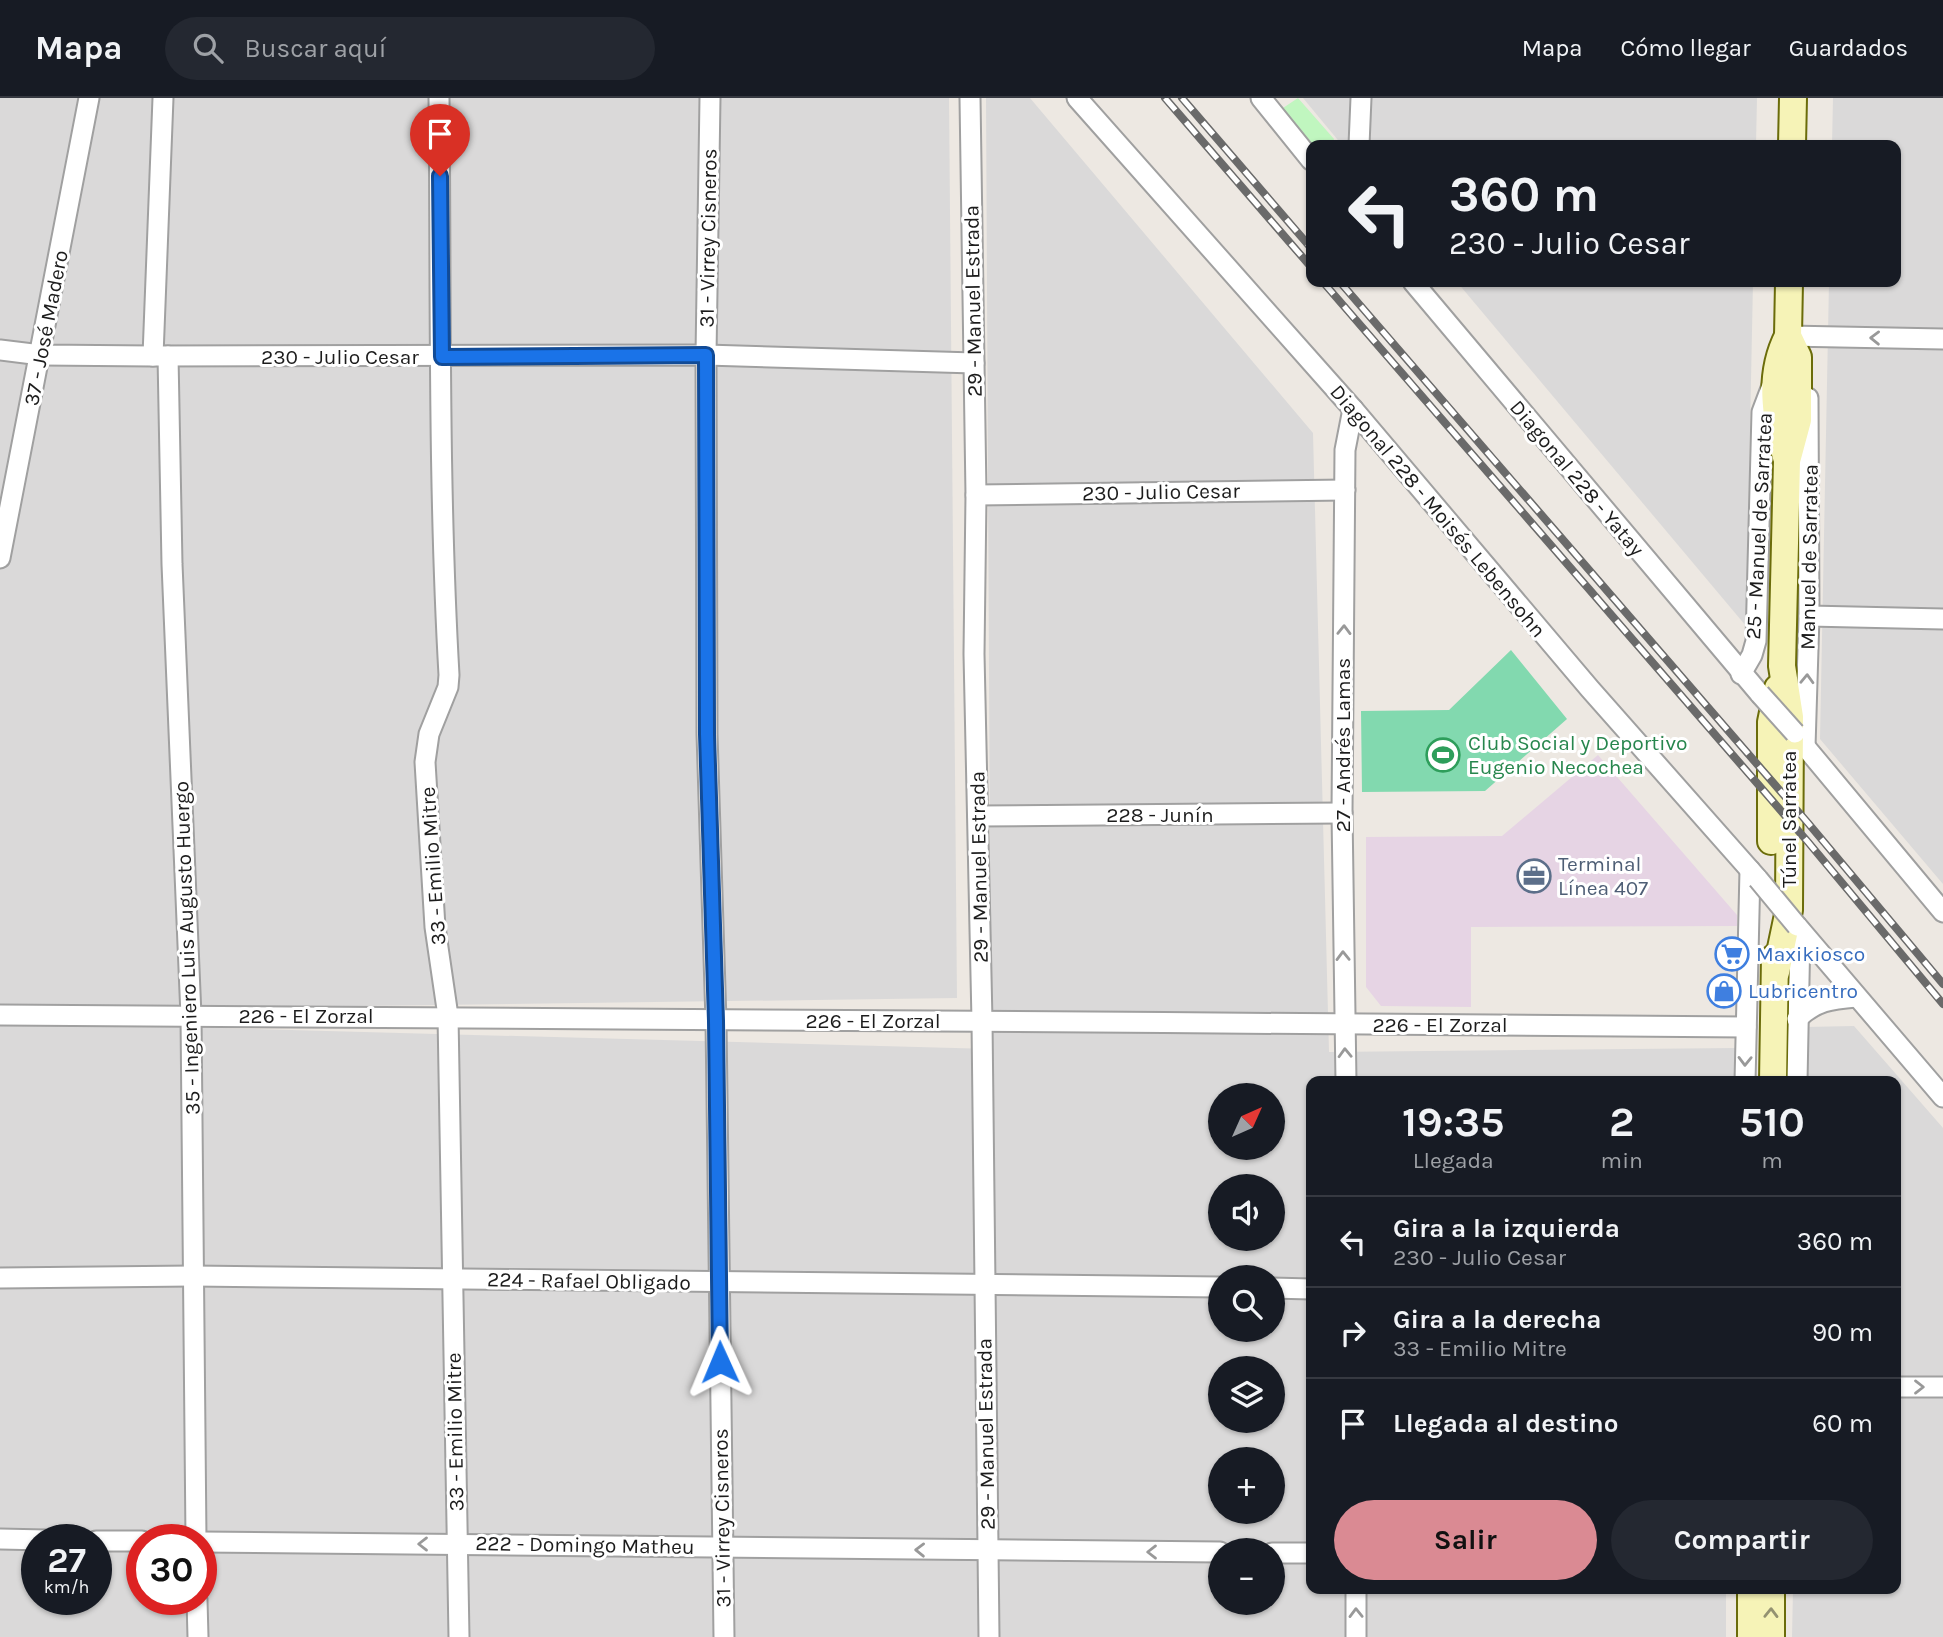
<!DOCTYPE html>
<html lang="es">
<head>
<meta charset="utf-8">
<style>
	:root { --surface:#171b24; --page:#242831; --text:#f1f3f6; --muted:#9ea1a6; --line:#363941; --accent:#da8a93 }
	body { margin:0; font-family:Karla,sans-serif; background:var(--page); color:var(--text); height:100vh; display:flex; flex-direction:column; font-size:26px; white-space:nowrap }
	* { box-sizing:border-box; margin:0 }
	p { font-size:23px; color:var(--muted) }
	.icon { flex:none; width:38px; height:38px; fill:none; stroke:currentColor; stroke-width:2; stroke-linecap:round; stroke-linejoin:round }
	.map { position:relative; flex:1; overflow:hidden }
	.sheet { position:absolute; left:1306px; top:978px; width:595px; height:518px; display:flex; flex-direction:column; background:var(--surface); border-radius:14px; box-shadow:0 2px 5px #0004 }
	.sheet>* { flex:none }
	.hud { position:absolute; left:1306px; top:42px; width:595px; height:147px; border-radius:14px; box-shadow:0 2px 5px #0004; background:#171b24; color:var(--text); overflow:hidden }
	.needle { width:46px; rotate:45deg }
	.buttons { position:absolute; left:1208px; top:985px; display:grid; gap:14px }
	.buttons a { display:grid; place-items:center; width:77px; height:77px; border-radius:50%; background:var(--surface); box-shadow:0 2px 5px #0004; font-size:35px }
	.speed { position:absolute; left:21px; top:1426px; display:flex; gap:14px; font-size:35px; font-weight:700; text-align:center }
	.speed>* { display:grid; place-content:center; width:91px; height:91px; border-radius:50%; background:var(--surface); box-shadow:0 2px 5px #0004; line-height:1 }
	.speed small { font-size:18px; font-weight:400 }
	.speed .limit { border:10px solid #d22; background:#fff; color:#111 }
	.pin { position:absolute; display:grid; place-items:center; width:60px; height:60px; color:#fff; margin:-72px -30px; border-radius:50% 50% 50% 0; rotate:-45deg; box-shadow:0 0 7px #0007 }
	.pin .icon { rotate:45deg }
	.me { position:absolute; width:77px; margin:-38px; rotate:359deg; stroke-linejoin:round; filter:drop-shadow(0 0 5px #0008) }
	.turn { display:flex; align-items:center; gap:24px; height:147px; padding:0 28px; font-size:32px }
	.turn .icon { width:91px; height:91px; stroke-width:2.5 }
	.turn b { display:block; font-size:49px; line-height:60px }
	.eta { display:flex; justify-content:space-evenly; align-items:center; height:119px; text-align:center }
	.eta b { font-size:42px; font-weight:700; line-height:49px }
	.button { display:flex; gap:14px; margin-top:auto; padding:14px 28px }
	.button a { flex:1; height:80px; border-radius:42px; background:var(--accent); color:#111; font-size:28px; font-weight:700; line-height:80px; text-align:center }
	.button a+a { background:var(--page); color:var(--text) }
	ul { padding:0; list-style:none }
	li { display:flex; align-items:center; gap:21px; height:91px; padding:0 28px; border-top:2px solid var(--line) }
	li div { flex:1 }
	li b { display:block; font-size:26px }
	li em { font-style:normal }
	header { display:flex; align-items:center; gap:42px; box-sizing:border-box; height:98px; padding:0 35px; background:var(--surface); border-bottom:2px solid var(--line) }
	header strong { font-size:33px }
	nav { display:flex; gap:38px; margin-inline-start:auto; font-size:24px }
	.search { width:490px; height:63px; background:var(--page); display:flex; align-items:center; gap:18px; box-sizing:border-box; padding:0 24px; border-radius:38px; color:var(--muted); font-size:26px }
	.map>svg:first-child { display:block }
</style>
</head>
<body>
<header>
<strong>Mapa</strong>
<div class="search"><svg class="icon" aria-label="search" viewBox="0 0 24 24"><circle cx="10" cy="10" r="6"/><path d="M15 15l6 6"/></svg>Buscar aquí</div>
<nav><a>Mapa</a><a>Cómo llegar</a><a>Guardados</a></nav>
</header>
<div class="map">
<svg width="1943" height="1539" viewBox="0 0 1943 1539">
	<rect width="100%" height="100%" fill="#ede8e2"/>
	<!-- residential -->
	<g fill="#dad9d9" fill-rule="evenodd">
		<polygon points="0,0 949,0 957,900 0,913"/>
		<path d="M986 0H1030L1313 335 1329 954 1736 950 1735 983 1311 984V1491H1726V1539H0V924L991 951ZM1220 998H1272V1050H1220ZM1220 1088H1272V1141H1220ZM1220 1180H1272V1232H1220ZM1220 1270H1272V1323H1220ZM1220 1362H1272V1414H1220ZM37 1442H96V1502H37ZM142 1442H201V1502H142ZM1220 1452H1272V1505H1220Z"/>
		<polygon points="1303,0 1757,0 1756,47 1342,47"/>
		<polygon points="1833,0 1943,0 1943,786 1820,641 1829,184 1895,184 1895,47 1832,47"/>
		<polygon points="1457,184 1753,184 1746,528"/>
		<polygon points="1854,928 1943,1030 1943,1539 1792,1539 1793,1491 1895,1491 1895,984 1804,983 1805,929"/>
	</g>
	<!-- industrial -->
	<polygon fill="#e6d4e4" points="1598,657 1737,817 1737,828 1471,829 1471,909 1381,908 1366,889 1366,739 1502,738"/>
	<!-- park -->
	<polygon fill="#c0f6bf" points="1298,0 1334,41 1332,47 1311,47 1280,12"/>
	<!-- pitch -->
	<polygon fill="#82d9af" points="1511,552 1567,621 1485,693 1362,694 1361,613 1449,612"/>
	<g fill="none" stroke-linecap="round" stroke-linejoin="round">
		<defs>
			<g id="minor">
				<path d="M439 0C441 192 438 385 449 577L448 589 429 636 425 664 435 829 448 918 459 1539"/>
				<polyline points="710,0 706,257 707,636 716,923 724,1539"/>
				<polyline points="970,0 976,397 974,556 982,923 989,1539"/>
				<polyline points="1077,0 1353,311 1590,591 1758,781"/>
				<polyline points="1261,0 1311,62"/>
				<polyline points="1359,47 1361,0"/>
				<polyline points="1413,184 1760,596"/>
				<polyline points="1788,238 1943,241"/>
				<polyline points="0,252 41,257 153,258 706,257 974,265"/>
				<polyline points="153,258 163,0"/>
				<polyline points="168,258 172,466 191,918 196,1442"/>
				<polyline points="976,397 1345,392"/>
				<polyline points="0,460 89,0"/>
				<polyline points="1809,518 1943,521"/>
				<polyline points="1741,576 1752,557 1756,543 1762,314 1773,285"/>
				<polyline points="1798,640 1943,814"/>
				<polyline points="1805,649 1809,518 1808,300"/>
				<polyline points="978,718 1342,715"/>
				<polyline points="1797,828 1943,999"/>
				<path d="M0 917C582 919 1164 925 1746 929"/>
				<path d="M1797 921C1815 903 1831 901 1856 899"/>
				<polyline points="1346,984 1342,715 1345,352 1353,311"/>
				<polyline points="1745,984 1750,772"/>
				<polyline points="1797,984 1800,832"/>
				<polyline points="0,1180 193,1178 1220,1189"/>
				<polyline points="1272,1190 1311,1191"/>
				<polyline points="1895,1289 1943,1289"/>
				<polyline points="0,1441 46,1442"/>
				<polyline points="96,1443 142,1443"/>
				<polyline points="201,1444 1220,1454"/>
				<polyline points="1272,1455 1311,1455"/>
				<polyline points="1356,1491 1356,1539"/>
				<polyline points="197,1502 198,1539"/>
			</g>
			<g id="secondary">
				<polyline points="1792,47 1793,0"/>
				<path d="M1786 359C1775 318 1768 277 1788 238"/>
				<polyline points="1771,743 1771,624 1778,590"/>
				<polyline points="1776,874 1789,812 1790,619 1782,568 1787,363 1798,322 1798,259 1788,238 1789,184"/>
				<polyline points="1773,984 1775,859"/>
				<polyline points="1751,1539 1751,1491"/>
				<polyline points="1771,1539 1771,1491"/>
			</g>
		</defs>
		<!-- minor casing -->
		<use href="#minor" stroke="#a0a0a0" stroke-width="23"/>
		<!-- secondary casing -->
		<use href="#secondary" stroke="#6b6c0a" stroke-width="30"/>
		<!-- minor -->
		<use href="#minor" stroke="#fff" stroke-width="19"/>
		<!-- secondary -->
		<use href="#secondary" stroke="#f6f3b7" stroke-width="26"/>
		<defs>
			<g id="rail">
				<polyline points="1165,0 1311,169"/>
				<polyline points="1182,0 1311,150"/>
				<polyline points="1323,184 1808,744 1943,906"/>
				<polyline points="1340,184 1808,725 1943,886"/>
			</g>
		</defs>
		<!-- rail casing -->
		<use href="#rail" stroke="#6a6a6a" stroke-width="8"/>
		<!-- rail -->
		<use href="#rail" stroke="#fff" stroke-width="5" stroke-dasharray="16" stroke-linecap="butt"/>
		<defs>
			<g id="minor-bridge">
				<polyline points="1760,596 1795,635"/>
				<polyline points="1758,781 1797,828"/>
			</g>
		</defs>
		<!-- minor-bridge casing -->
		<use href="#minor-bridge" stroke="#a0a0a0" stroke-width="23" stroke-linecap="butt"/>
		<!-- minor-bridge -->
		<use href="#minor-bridge" stroke="#fff" stroke-width="19"/>
	</g>
	<!-- one-way arrows -->
	<defs><path id="oneway-chevron" d="M-2-3.5L2.5 0L-2 3.5" fill="none" stroke-width="1.6" stroke-linecap="round" stroke-linejoin="round" transform="scale(1.75)"/></defs>
	<g stroke="#999">
		<use href="#oneway-chevron" transform="translate(1875 240) rotate(-179)"/>
		<use href="#oneway-chevron" transform="translate(1344 532) rotate(-89)"/>
		<use href="#oneway-chevron" transform="translate(1807 581) rotate(-88)"/>
		<use href="#oneway-chevron" transform="translate(1343 858) rotate(-91)"/>
		<use href="#oneway-chevron" transform="translate(1345 955) rotate(-92)"/>
		<use href="#oneway-chevron" transform="translate(1745 963) rotate(91)"/>
		<use href="#oneway-chevron" transform="translate(1919 1289)"/>
		<use href="#oneway-chevron" transform="translate(423 1446) rotate(-180)"/>
		<use href="#oneway-chevron" transform="translate(920 1452) rotate(-179)"/>
		<use href="#oneway-chevron" transform="translate(1152 1454) rotate(-180)"/>
		<use href="#oneway-chevron" transform="translate(1356 1515) rotate(-91)"/>
	</g>
	<use stroke="#949271" href="#oneway-chevron" transform="translate(1771 1515) rotate(-89)"/>
	<g fill="none" stroke-linecap="round" stroke-linejoin="round">
		<defs>
			<polyline id="route" points="440,78 442,259 706,257 707,636 716,923 720,1264"/>
		</defs>
		<!-- route casing -->
		<use href="#route" stroke="#114b97" stroke-width="18"/>
		<!-- route -->
		<use href="#route" stroke="#1a73e8" stroke-width="12"/>
	</g>
	<!-- icons -->
	<defs>
		<symbol id="stadium-ring" viewBox="-11 -11 22 22"><circle r="9.5" fill="#fff" stroke="#2e9e5b" stroke-width="1.5"/><path d="M0-5a6.5 5 0 1 0 0 10a6.5 5 0 1 0 0-10ZM-3.5-1.8h7v3.6h-7Z" fill="#2e9e5b"/></symbol>
		<symbol id="office-ring" viewBox="-11 -11 22 22"><circle r="9.5" fill="#fff" stroke="#5c6f8a" stroke-width="1.5"/><path d="M-6-3h4V-5.5h4V-3h4V5H-6ZM-1-4.5V-3h2v-1.5ZM-6 0V1H6V0Z" fill="#5c6f8a"/></symbol>
		<symbol id="supermarket-ring" viewBox="-11 -11 22 22"><circle r="9.5" fill="#fff" stroke="#3f7fe0" stroke-width="1.5"/><path d="M-6-5.5h2.5l.6 2H6L4.5 2H-2.5L-4.4-4H-6ZM-1.5 3.2a1.3 1.3 0 1 0 .1 0ZM3 3.2a1.3 1.3 0 1 0 .1 0Z" fill="#3f7fe0"/></symbol>
		<symbol id="shop-ring" viewBox="-11 -11 22 22"><circle r="9.5" fill="#fff" stroke="#3f7fe0" stroke-width="1.5"/><path d="M-5-2.5h2.3a2.7 3.5 0 0 1 5.4 0H5L5.5 6h-11ZM-1.5-2.5h3a1.5 2.3 0 0 0-3 0Z" fill="#3f7fe0"/></symbol>
	</defs>
	<g fill-rule="evenodd">
		<use href="#stadium-ring" x="1424" y="638" width="38" height="38"/>
		<use href="#office-ring" x="1515" y="759" width="38" height="38"/>
		<use href="#supermarket-ring" x="1713" y="837" width="38" height="38"/>
		<use href="#shop-ring" x="1705" y="874" width="38" height="38"/>
	</g>
	<g text-anchor="middle" dominant-baseline="central" stroke-width="6" stroke-linejoin="round" paint-order="stroke">
		<!-- street labels -->
		<g font-size="21" fill="#1c1c1c" stroke="#fff">
			<text transform="translate(708 140) rotate(-89)">31 - Virrey Cisneros</text>
			<text transform="translate(973 203) rotate(-91)">29 - Manuel Estrada</text>
			<text transform="translate(46 230) rotate(-79)">37 - José Madero</text>
			<text x="340" y="259">230 - Julio Cesar</text>
			<text transform="translate(1577 380) rotate(50)">Diagonal 228 - Yatay</text>
			<text transform="translate(1161 394) rotate(-1)">230 - Julio Cesar</text>
			<text transform="translate(1438 413) rotate(50)">Diagonal 228 - Moisés Lebensohn</text>
			<text transform="translate(1759 428) rotate(-87)">25 - Manuel de Sarratea</text>
			<text transform="translate(1809 459) rotate(-89)">Manuel de Sarratea</text>
			<text transform="translate(1343 647) rotate(-90)">27 - Andrés Lamas</text>
			<text x="1160" y="717">228 - Junín</text>
			<text transform="translate(1789 721) rotate(-90)">Túnel Sarratea</text>
			<text transform="translate(433 768) rotate(-94)">33 - Emilio Mitre</text>
			<text transform="translate(979 769) rotate(-91)">29 - Manuel Estrada</text>
			<text transform="translate(187 850) rotate(-92)">35 - Ingeniero Luis Augusto Huergo</text>
			<text x="306" y="918">226 - El Zorzal</text>
			<text x="873" y="923">226 - El Zorzal</text>
			<text x="1440" y="927">226 - El Zorzal</text>
			<text transform="translate(589 1183) rotate(1)">224 - Rafael Obligado</text>
			<text transform="translate(455 1334) rotate(-91)">33 - Emilio Mitre</text>
			<text transform="translate(986 1336) rotate(-91)">29 - Manuel Estrada</text>
			<text transform="translate(722 1420) rotate(-91)">31 - Virrey Cisneros</text>
			<text transform="translate(585 1447) rotate(1)">222 - Domingo Matheu</text>
		</g>
		<!-- leisure labels -->
		<g font-size="21" fill="#27864d" stroke="#fff" text-anchor="start">
			<text x="1468" y="645">Club Social y Deportivo<tspan x="1468" dy="24">Eugenio Necochea</tspan></text>
		</g>
		<!-- service labels -->
		<g font-size="21" fill="#4e5e75" stroke="#fff" text-anchor="start">
			<text x="1558" y="766">Terminal<tspan x="1558" dy="24">Línea 407</tspan></text>
		</g>
		<!-- shop labels -->
		<g font-size="21" fill="#366cbe" stroke="#fff" text-anchor="start">
			<text x="1756" y="856">Maxikiosco</text>
			<text x="1748" y="893">Lubricentro</text>
		</g>
	</g>
</svg>
<div class="buttons">
<a><svg class="needle" viewBox="-14 -14 28 28"><path d="M0-13l5 13h-10z" fill="#e53935"/><path d="M0 13l5-13h-10z" fill="#9ea1a6"/></svg></a>
<a><svg class="icon" aria-label="sound" viewBox="0 0 24 24"><path d="M4 9h4l5-4v14l-5-4H4zM17 9q2 3 0 6"/></svg></a>
<a><svg class="icon" aria-label="search" viewBox="0 0 24 24"><circle cx="10" cy="10" r="6"/><path d="M15 15l6 6"/></svg></a>
<a><svg class="icon" aria-label="layers" viewBox="0 0 24 24"><path d="M12 4l9 5-9 5-9-5zM3 14l9 5 9-5"/></svg></a>
<a>+</a>
<a>−</a>
</div>
<div class="speed"><div>27<small>km/h</small></div><div class="limit">30</div></div>
<div class="pin" style="left:440px;top:78px;background:#d93025"><svg class="icon" aria-label="arrive" viewBox="0 0 24 24"><path d="M6 21V4h12l-3 4 3 4H6"/></svg></div>
<svg class="me" style="left:720px;top:1264px" viewBox="-20 -20 40 40"><path d="M0-17L14 15 0 8-14 15z" fill="#1a73e8" stroke="#fff" stroke-width="4"/></svg>
<div class="hud">
<div class="turn"><svg class="icon" aria-label="left" viewBox="0 0 24 24"><path d="M17 20v-9H6M10 6l-5 5 5 5"/></svg><div><b>360 m</b>230 - Julio Cesar</div></div>
</div>
<section class="sheet">
<div class="eta">
<div><b>19:35</b><p>Llegada</p></div>
<div><b>2</b><p>min</p></div>
<div><b>510</b><p>m</p></div>
</div>
<ul>
<li><svg class="icon" aria-label="left" viewBox="0 0 24 24"><path d="M17 20v-9H6M10 6l-5 5 5 5"/></svg><div><b>Gira a la izquierda</b><p>230 - Julio Cesar</p></div><em>360 m</em></li>
<li><svg class="icon" aria-label="right" viewBox="0 0 24 24"><path d="M7 20v-9h11M14 6l5 5-5 5"/></svg><div><b>Gira a la derecha</b><p>33 - Emilio Mitre</p></div><em>90 m</em></li>
<li><svg class="icon" aria-label="arrive" viewBox="0 0 24 24"><path d="M6 21V4h12l-3 4 3 4H6"/></svg><div><b>Llegada al destino</b></div><em>60 m</em></li>
</ul>
<div class="button"><a>Salir</a><a>Compartir</a></div>
</section>
</div>
</body>
</html>
